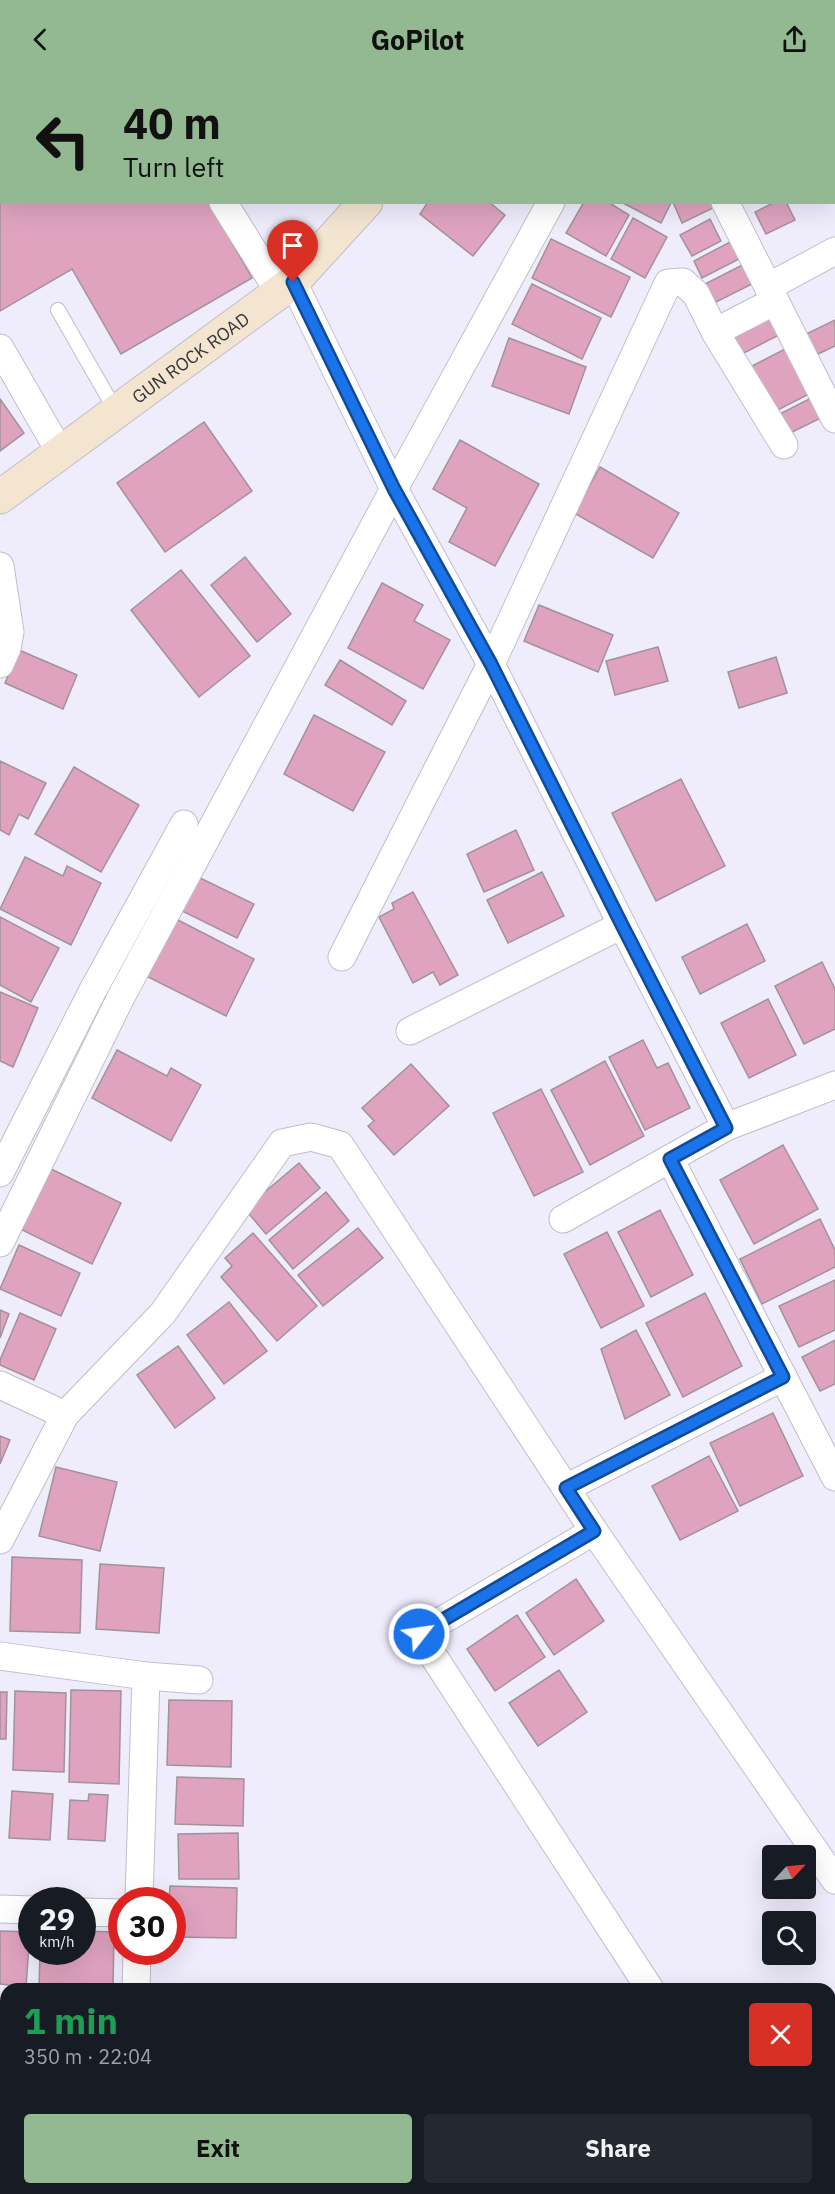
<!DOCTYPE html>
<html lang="en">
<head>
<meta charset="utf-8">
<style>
	:root { --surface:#171b24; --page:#242831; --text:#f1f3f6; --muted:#9ea1a6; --accent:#93b993 }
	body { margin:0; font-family:"IBM Plex Sans",sans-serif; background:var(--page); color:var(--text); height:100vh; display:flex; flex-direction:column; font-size:22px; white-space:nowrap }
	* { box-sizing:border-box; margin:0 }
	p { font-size:20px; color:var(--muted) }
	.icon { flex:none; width:33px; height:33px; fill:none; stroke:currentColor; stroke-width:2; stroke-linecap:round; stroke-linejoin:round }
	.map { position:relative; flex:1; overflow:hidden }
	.side { position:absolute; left:0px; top:1905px; width:836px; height:212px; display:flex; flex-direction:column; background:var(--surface); border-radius:18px 18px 0 0; box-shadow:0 6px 24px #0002 }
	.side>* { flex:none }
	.hud { position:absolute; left:0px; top:0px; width:836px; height:126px; box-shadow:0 6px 24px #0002; background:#93b993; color:#111; overflow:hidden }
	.needle { width:39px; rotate:64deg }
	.buttons { position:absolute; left:762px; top:1767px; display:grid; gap:12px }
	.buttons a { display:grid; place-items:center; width:54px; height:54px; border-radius:6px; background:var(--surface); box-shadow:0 6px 24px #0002; font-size:30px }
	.speed { position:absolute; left:18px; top:1809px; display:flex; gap:12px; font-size:30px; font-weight:700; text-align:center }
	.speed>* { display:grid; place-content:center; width:78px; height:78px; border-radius:50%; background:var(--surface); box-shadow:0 6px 24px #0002; line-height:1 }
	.speed small { font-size:15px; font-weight:400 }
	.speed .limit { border:9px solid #d22; background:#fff; color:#111 }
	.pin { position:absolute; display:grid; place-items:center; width:51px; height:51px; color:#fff; margin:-62px -26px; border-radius:50% 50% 50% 0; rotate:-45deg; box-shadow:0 0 6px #0007 }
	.pin .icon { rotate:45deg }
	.me { position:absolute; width:66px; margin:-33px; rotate:60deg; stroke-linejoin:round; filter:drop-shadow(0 0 4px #0008) }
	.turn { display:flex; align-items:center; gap:21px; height:126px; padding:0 24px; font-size:27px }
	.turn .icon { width:78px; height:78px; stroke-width:2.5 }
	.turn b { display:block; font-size:42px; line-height:51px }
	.round { display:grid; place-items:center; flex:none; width:63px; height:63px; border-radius:6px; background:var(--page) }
	.headline { display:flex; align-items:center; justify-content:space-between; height:102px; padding:0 24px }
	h1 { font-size:36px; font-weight:700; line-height:45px; color:#1e9e55 }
	.cta { display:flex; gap:12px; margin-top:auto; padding:12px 24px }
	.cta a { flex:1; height:69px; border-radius:6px; background:var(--accent); color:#111; font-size:24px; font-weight:700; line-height:69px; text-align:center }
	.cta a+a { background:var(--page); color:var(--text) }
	header { display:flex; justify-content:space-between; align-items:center; height:78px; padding:0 24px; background:var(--accent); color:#111; font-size:27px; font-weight:700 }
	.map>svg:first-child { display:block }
</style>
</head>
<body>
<header><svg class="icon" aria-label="back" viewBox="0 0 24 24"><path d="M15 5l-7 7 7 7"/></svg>GoPilot<svg class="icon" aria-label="share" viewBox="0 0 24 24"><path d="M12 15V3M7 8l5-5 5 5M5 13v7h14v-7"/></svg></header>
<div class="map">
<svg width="835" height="2116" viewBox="0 0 835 2116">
	<rect width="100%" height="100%" fill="#efedfc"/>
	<!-- building -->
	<g fill="#dfa3c0" stroke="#a19299" stroke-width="1.5">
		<polygon points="0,0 138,2 2,2 2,124 209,124 252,200 121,276 72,191 0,233"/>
		<polygon points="273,0 350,0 351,2 274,2"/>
		<polygon points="522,0 585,0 521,2"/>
		<polygon points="428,124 489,124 505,137 473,178 420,136"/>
		<polygon points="584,124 608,124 629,137 606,178 566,155"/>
		<polygon points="621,124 670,124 671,125 661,145"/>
		<polygon points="673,124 712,124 715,129 682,145"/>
		<polygon points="775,124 786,124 795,142 766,156 755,134"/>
		<polygon points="633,140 667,159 645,200 611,181"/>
		<polygon points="710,141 721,163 692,178 680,157"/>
		<polygon points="551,161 630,199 611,239 532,200"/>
		<polygon points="732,163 741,180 702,200 694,183"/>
		<polygon points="750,183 760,202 714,225 705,206"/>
		<polygon points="532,206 601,240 582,281 512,246"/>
		<polygon points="768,236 779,257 742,276 731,255"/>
		<polygon points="835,242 835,268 816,277 806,256"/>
		<polygon points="509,260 586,289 569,336 492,308"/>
		<polygon points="789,269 811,315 770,336 748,290"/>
		<polygon points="813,319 823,339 784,358 774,339"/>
		<polygon points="0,321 24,355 0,373"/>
		<polygon points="204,344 252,413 165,474 117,405"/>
		<polygon points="460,362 539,406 495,488 449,464 467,430 433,411"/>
		<polygon points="600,389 679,435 653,480 574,435"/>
		<polygon points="245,479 291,536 257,564 211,507"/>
		<polygon points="181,492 250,578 199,619 131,532"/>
		<polygon points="382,505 423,527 414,543 450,562 423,611 348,570"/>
		<polygon points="539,527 613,557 598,594 524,563"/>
		<polygon points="658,569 668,603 615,617 606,583"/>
		<polygon points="19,572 77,597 63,631 5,605"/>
		<polygon points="776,579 787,615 739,630 728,594"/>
		<polygon points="340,582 406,623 392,647 325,607"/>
		<polygon points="314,637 385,674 353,733 284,696"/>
		<polygon points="0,683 46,705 28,741 19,736 9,757 0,752"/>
		<polygon points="74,689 139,727 101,794 35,756"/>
		<polygon points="681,701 725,788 656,823 612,735"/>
		<polygon points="516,752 534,792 484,814 467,776"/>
		<polygon points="25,779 63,798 67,788 101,805 71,867 0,831"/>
		<polygon points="542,794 564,838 508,865 487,822"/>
		<polygon points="198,799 254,826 237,860 182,833"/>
		<polygon points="413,814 458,897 440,907 433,894 413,905 379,839 394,831 392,825"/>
		<polygon points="0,839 59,870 31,924 0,907"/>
		<polygon points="176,841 254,881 226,938 146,898"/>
		<polygon points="747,846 765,883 700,916 682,879"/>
		<polygon points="822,884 835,911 835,951 804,966 775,908"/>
		<polygon points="0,914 38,930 13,989 0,983"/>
		<polygon points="768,921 796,977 749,1000 721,945"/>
		<polygon points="643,962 657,990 668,985 690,1030 645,1052 609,979"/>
		<polygon points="117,972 167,998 171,990 201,1007 171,1063 92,1020"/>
		<polygon points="605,983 644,1058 590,1087 551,1012"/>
		<polygon points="411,986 449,1028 394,1077 368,1048 374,1043 362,1030"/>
		<polygon points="541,1011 583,1094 534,1118 493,1035"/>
		<polygon points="783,1067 818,1131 754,1166 720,1102"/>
		<polygon points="299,1085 320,1110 266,1156 245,1131"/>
		<polygon points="47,1089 121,1125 92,1186 18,1150"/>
		<polygon points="326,1114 349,1143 293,1191 269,1162"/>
		<polygon points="660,1132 693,1197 651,1219 618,1154"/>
		<polygon points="820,1141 835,1172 835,1189 762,1226 740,1181"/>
		<polygon points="358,1150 383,1180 323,1228 298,1197"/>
		<polygon points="607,1154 644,1228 601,1250 564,1176"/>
		<polygon points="253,1155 317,1228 277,1263 221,1199 232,1188 225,1180"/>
		<polygon points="19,1167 80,1195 61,1238 0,1211"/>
		<polygon points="835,1202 835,1252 799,1269 779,1228"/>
		<polygon points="705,1215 742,1288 683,1319 646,1245"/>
		<polygon points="229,1224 267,1273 224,1306 187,1257"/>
		<polygon points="0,1232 9,1236 0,1260"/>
		<polygon points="20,1235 56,1251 34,1302 0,1287 0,1282"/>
		<polygon points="636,1252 670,1317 625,1341 601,1271"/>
		<polygon points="835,1262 835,1306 820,1313 802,1279"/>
		<polygon points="178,1268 215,1320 175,1350 137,1297"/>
		<polygon points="773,1335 803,1398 740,1428 710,1365"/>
		<polygon points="0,1358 10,1362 0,1386"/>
		<polygon points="709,1378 738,1433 680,1462 652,1408"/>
		<polygon points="56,1389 117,1404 100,1473 39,1458"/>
		<polygon points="12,1479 82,1482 80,1555 10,1553"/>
		<polygon points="100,1486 164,1490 159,1555 96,1551"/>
		<polygon points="576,1501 604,1543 554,1577 526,1535"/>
		<polygon points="517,1537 545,1579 495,1613 467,1571"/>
		<polygon points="559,1592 587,1634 538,1668 509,1625"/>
		<polygon points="71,1612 121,1613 119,1706 69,1704"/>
		<polygon points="15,1613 66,1615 64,1694 13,1692"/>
		<polygon points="0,1614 7,1614 6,1661 0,1661"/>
		<polygon points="169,1622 232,1623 231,1689 167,1687"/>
		<polygon points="177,1699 244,1701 243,1748 175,1746"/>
		<polygon points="12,1713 53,1716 50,1762 9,1760"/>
		<polygon points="89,1716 108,1717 105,1763 68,1761 70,1722 88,1723"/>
		<polygon points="238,1755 239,1801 179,1801 178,1756"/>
		<polygon points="170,1808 237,1810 236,1860 172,1859 172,1822 169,1822"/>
		<polygon points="0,1853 30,1854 26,1909 0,1906"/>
		<polygon points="82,1853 114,1854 113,1911 39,1911 40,1874 82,1874"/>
		<rect x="294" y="2110" width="44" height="6"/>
	</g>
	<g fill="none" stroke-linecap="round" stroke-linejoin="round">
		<defs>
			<polyline id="service" points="58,232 117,335"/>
			<g id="minor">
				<polyline points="146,0 147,2"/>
				<polyline points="247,0 248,2"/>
				<polyline points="662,0 662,2"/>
				<polyline points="784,0 785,2"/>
				<polyline points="834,99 835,101"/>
				<polyline points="223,124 279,214"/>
				<polyline points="725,124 835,341"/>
				<polyline points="293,204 394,411 491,586 622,847 726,1049"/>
				<polyline points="768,209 835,173"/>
				<polyline points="715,254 775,223"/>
				<polyline points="0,270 61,376"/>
				<polyline points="0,488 10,554 7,570 0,586"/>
				<polyline points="342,879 491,586 668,205 683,204 696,216 715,254 784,367"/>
				<polyline points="410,953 622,847"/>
				<polyline points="670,1081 835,1399"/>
				<polyline points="0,1095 93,912 184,746"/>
				<polyline points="563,1141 726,1049 835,1007"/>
				<polyline points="0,1165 121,919 394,411 551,124"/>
				<polyline points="0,1307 65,1337"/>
				<polyline points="566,1410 783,1299"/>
				<polyline points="594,1453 419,1556 650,1911"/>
				<polyline points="0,1462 65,1337 163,1235 282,1065 311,1059 340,1067 594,1453 835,1802"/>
				<polyline points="0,1578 146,1598 139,1822"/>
				<polyline points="146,1598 199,1602"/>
				<polyline points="0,1831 32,1832"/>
				<polyline points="82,1834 122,1835"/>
				<polyline points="136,1911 137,1874"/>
				<polyline points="0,2055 6,2055"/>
				<polyline points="780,2110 784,2116"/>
			</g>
			<g id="secondary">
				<polyline points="479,2 480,0"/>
				<path id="s1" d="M0 419 293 204 366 124"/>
			</g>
		</defs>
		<!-- service casing -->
		<use href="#service" stroke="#c0becc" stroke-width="16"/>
		<!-- minor casing -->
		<use href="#minor" stroke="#c0becc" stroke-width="29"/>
		<!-- secondary casing -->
		<use href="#secondary" stroke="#c0becc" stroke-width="35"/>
		<!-- service -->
		<use href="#service" stroke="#fff" stroke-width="14"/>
		<!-- minor -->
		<use href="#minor" stroke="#fff" stroke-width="27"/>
		<!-- secondary -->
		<use href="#secondary" stroke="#f4e5d1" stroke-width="33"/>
	</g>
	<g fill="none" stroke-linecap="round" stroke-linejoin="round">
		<defs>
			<polyline id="route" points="293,204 394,411 491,586 622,847 726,1050 670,1081 783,1299 566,1410 594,1453 419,1556"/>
		</defs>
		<!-- route casing -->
		<use href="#route" stroke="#114b97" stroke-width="15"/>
		<!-- route -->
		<use href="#route" stroke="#1a73e8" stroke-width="10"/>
	</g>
	<g text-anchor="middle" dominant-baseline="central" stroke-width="6" stroke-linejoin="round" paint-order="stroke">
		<!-- street labels -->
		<g font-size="18" fill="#35353a" stroke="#efedfc">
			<text stroke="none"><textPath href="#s1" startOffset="236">GUN ROCK ROAD</textPath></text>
		</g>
	</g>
</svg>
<div class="buttons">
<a><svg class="needle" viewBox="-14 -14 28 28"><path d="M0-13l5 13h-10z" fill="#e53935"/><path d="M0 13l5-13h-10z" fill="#9ea1a6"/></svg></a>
<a><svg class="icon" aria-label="search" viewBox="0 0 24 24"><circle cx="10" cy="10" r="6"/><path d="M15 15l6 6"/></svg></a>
</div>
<div class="speed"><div>29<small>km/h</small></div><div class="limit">30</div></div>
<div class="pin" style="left:293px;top:204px;background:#d93025"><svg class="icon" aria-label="arrive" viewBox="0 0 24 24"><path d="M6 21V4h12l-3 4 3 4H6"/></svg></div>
<svg class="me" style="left:419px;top:1556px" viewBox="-20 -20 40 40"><circle r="17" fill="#1a73e8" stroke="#fff" stroke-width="3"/><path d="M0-11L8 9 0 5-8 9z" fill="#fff"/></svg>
<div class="hud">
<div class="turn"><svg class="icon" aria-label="left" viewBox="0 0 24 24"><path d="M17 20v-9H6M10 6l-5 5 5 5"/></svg><div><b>40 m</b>Turn left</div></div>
</div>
<section class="side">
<div class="headline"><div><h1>1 min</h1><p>350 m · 22:04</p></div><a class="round" style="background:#d93025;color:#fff"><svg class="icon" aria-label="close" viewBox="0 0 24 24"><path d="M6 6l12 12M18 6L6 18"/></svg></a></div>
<div class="cta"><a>Exit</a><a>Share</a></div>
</section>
</div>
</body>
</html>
